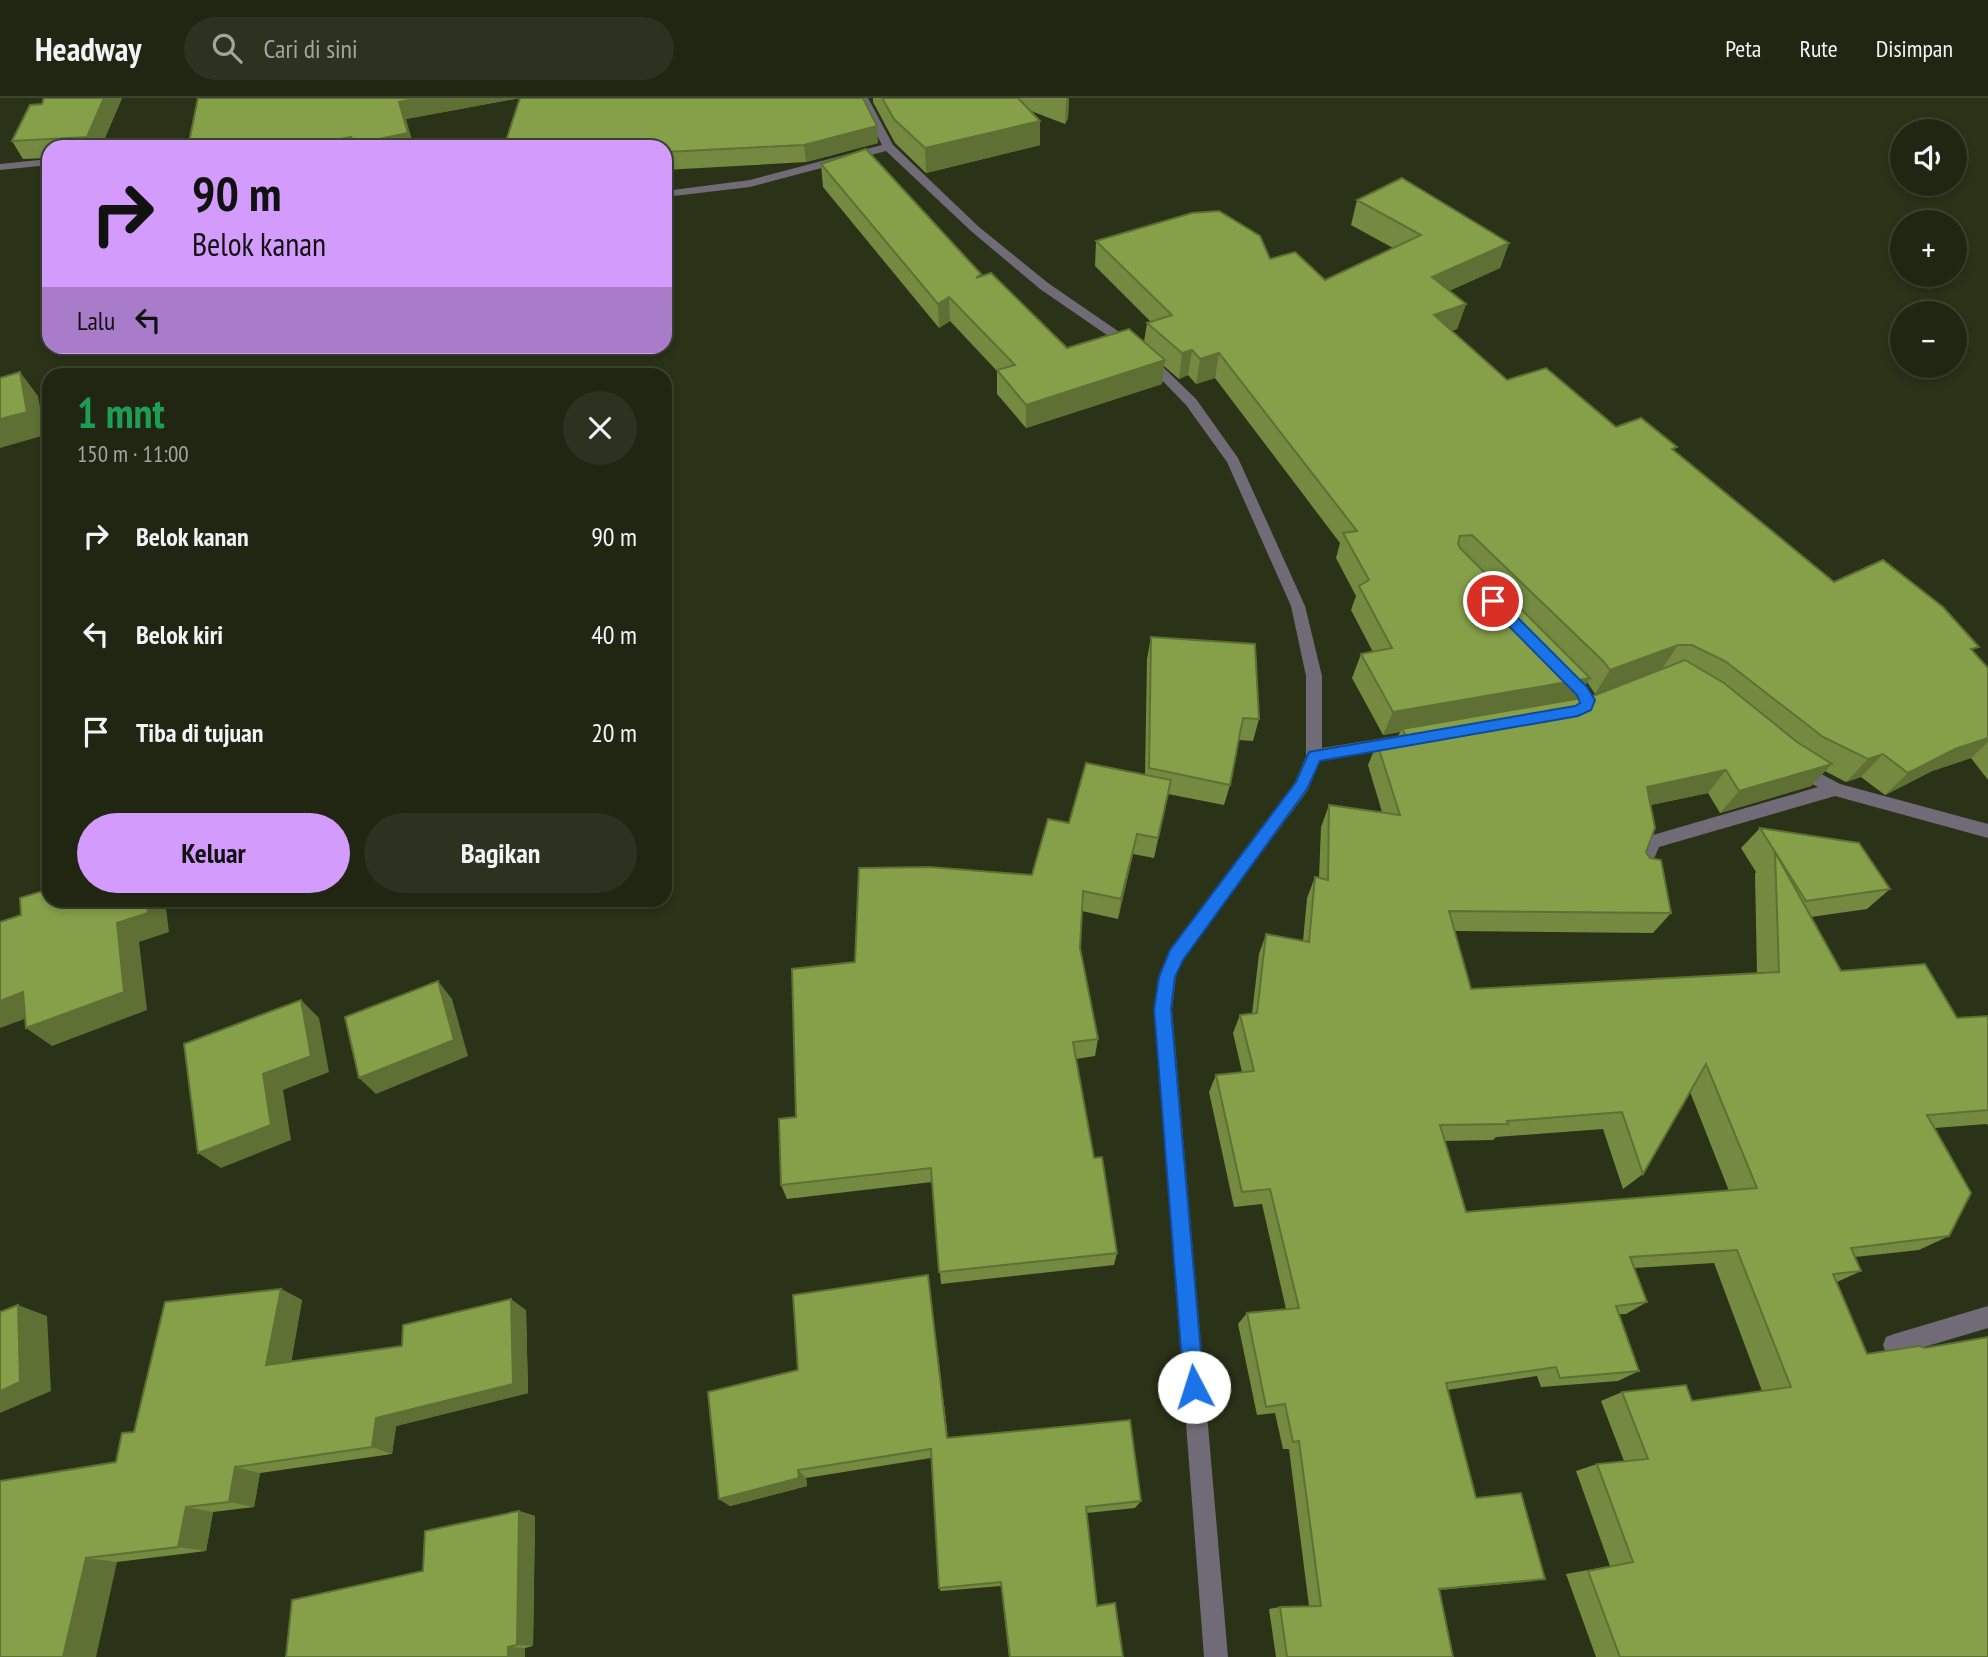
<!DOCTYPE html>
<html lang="id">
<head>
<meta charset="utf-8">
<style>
	:root { --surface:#202612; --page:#2d3220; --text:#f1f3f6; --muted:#a2a59f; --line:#3d4332; --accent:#d39cfc }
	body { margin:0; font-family:"PT Sans Narrow",sans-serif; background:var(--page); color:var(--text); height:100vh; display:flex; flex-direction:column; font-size:26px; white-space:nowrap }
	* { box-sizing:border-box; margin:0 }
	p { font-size:23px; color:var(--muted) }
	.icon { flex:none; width:38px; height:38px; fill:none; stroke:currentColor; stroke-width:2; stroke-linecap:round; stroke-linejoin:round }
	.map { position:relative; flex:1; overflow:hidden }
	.sheet { position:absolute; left:42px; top:270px; width:630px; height:539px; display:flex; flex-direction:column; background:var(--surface); border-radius:21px; box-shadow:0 4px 10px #0003,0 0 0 2px var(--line) }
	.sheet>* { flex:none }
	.hud { position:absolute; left:42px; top:42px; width:630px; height:214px; border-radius:21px; box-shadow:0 4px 10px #0003,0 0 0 2px var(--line); background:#d39cfc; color:#111; overflow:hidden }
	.controls { position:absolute; left:1890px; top:21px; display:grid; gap:14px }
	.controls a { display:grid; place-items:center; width:77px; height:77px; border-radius:50%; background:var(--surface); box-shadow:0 4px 10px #0003,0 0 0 2px var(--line); font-size:35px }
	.pin { position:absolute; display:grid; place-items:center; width:60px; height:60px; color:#fff; margin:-30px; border:4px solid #fff; border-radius:50%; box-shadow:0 2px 7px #0007 }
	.me { position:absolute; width:77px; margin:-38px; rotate:355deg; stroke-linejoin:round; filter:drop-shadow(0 0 5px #0008) }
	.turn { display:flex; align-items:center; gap:24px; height:147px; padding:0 35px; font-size:32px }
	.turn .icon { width:91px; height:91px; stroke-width:2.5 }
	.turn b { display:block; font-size:49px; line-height:60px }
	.then { display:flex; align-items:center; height:66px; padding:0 35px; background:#0003; gap:14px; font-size:26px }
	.round { display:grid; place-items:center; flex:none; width:74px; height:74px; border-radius:37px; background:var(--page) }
	.overview { display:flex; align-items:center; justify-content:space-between; height:119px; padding:0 35px }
	h1 { font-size:42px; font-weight:700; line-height:52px; color:#1e9e55 }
	.primary-button { display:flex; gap:14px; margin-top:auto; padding:14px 35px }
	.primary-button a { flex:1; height:80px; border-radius:42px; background:var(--accent); color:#111; font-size:28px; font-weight:700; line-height:80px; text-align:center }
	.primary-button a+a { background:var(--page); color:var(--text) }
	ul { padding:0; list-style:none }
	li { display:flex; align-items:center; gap:21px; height:98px; padding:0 35px }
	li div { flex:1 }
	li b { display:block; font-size:26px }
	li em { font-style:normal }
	header { display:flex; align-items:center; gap:42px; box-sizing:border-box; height:98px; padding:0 35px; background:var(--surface); border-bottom:2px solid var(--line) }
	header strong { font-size:33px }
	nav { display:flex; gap:38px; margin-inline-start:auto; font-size:24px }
	.search { width:490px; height:63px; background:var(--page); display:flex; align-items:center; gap:18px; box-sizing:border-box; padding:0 24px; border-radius:38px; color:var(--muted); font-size:26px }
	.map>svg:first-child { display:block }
</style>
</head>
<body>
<header>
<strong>Headway</strong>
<div class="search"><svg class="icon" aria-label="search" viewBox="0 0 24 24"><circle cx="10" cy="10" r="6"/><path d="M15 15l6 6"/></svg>Cari di sini</div>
<nav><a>Peta</a><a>Rute</a><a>Disimpan</a></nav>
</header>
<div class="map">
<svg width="1988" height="1559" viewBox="0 0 1988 1559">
	<rect width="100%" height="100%" fill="#2a3218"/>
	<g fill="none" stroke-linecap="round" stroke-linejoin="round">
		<!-- minor -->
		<g fill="#716b77" fill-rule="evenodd">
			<polygon points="858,0 868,0 893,47 979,129 1048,185 1128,240 1162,268 1196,301 1238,360 1305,508 1322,578 1322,650 1420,634 1428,640 1420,646 1320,663 1308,692 1183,861 1176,879 1172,911 1228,1559 1204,1559 1154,911 1158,879 1170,851 1295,684 1306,658 1306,578 1291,508 1227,364 1186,307 1154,274 1120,246 1040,191 971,133 886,53 750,89 665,99 665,93 750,82 882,47"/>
			<polygon points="49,61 49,67 0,72 0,66"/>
			<polygon points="1797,663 1840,686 1988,726 1988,740 1835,698 1659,749 1646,779 1640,781 1634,779 1631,774 1646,739 1818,689 1791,675 1789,670 1791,665"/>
			<polygon points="1988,1208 1988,1230 1894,1258 1886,1255 1883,1247 1886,1239 1894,1236"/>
		</g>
	</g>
	<!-- wall -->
	<g fill="#738a40" fill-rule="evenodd">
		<polygon points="44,0 122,0 101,49 49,49 49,60 23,61 12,43 42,6"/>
		<polygon points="198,0 863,0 878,45 806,64 665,72 665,49 520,0 406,21"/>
		<polygon points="873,0 1069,0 1068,20 1065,26 1031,13 1040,47 926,75 895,45 873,4"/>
		<path d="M821 66 981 179 1067 250 1144 244 1147 225 1150 223 1095 168 1096 143 1270 161 1325 182 1393 150 1351 127 1357 102 1509 145 1500 170 1449 193 1466 206 1457 231 1452 233 1507 282 1616 329 1675 353 1834 484 1974 554 1988 570V682L1971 660 1932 673 1885 697 1861 679 1846 684 1825 673 1811 688 1720 715 1708 695 1651 707 1646 754 1671 815 1653 835 1455 833 1471 891 1757 875 1755 776 1756 774 1741 750 1760 730 1890 791 1867 811 1811 819 1841 873 1957 920 1988 918V1028L1987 1026 1935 1030 1949 1138 1919 1152 1855 1159 1861 1173 1837 1184 1988 1559H1596L1566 1476 1610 1468 1576 1373 1597 1366 1624 1363 1601 1303 1622 1294 1692 1303 1762 1293 1714 1165 1634 1170 1647 1204 1626 1216H1619L1639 1273 1618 1283 1541 1289 1537 1278 1447 1292 1476 1400 1545 1481 1526 1484 1439 1492 1453 1559H1276L1269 1511 1280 1509 1309 1508 1289 1351H1283L1275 1315 1257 1317 1238 1226 1247 1215 1286 1211 1262 1106 1234 1109 1209 994 1216 977 1242 974 1233 935 1240 917 1252 916 1259 856 1266 836 1303 843 1307 800 1315 779 1319 780 1321 729 1329 707 1382 714 1368 667 1377 645 1396 644 1400 634 1383 637 1352 580 1361 556 1373 554 1351 512 1356 498 1336 460 1340 445 1215 280 1196 286 1188 277 1179 281 1164 268 1162 286 1026 330 997 296V273L950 223 939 230 823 89ZM1662 571H1664L1593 598 1577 601 1587 584 1595 596ZM1690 994 1729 1093 1466 1114 1445 1043 1493 1042 1496 1039 1603 1031 1623 1091 1643 1076Z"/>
		<polygon points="1151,539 1259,621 1253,643 1239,642 1230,687 1224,707 1168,696 1154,760 1133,756 1118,821 1082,813 1080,850 1098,941 1095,958 1076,961 1094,1060 1117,1155 1114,1167 941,1186 932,1084 787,1101 781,1087 796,1019 855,864 1032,777 1069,725 1145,677 1147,561"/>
		<polygon points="928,1177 948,1340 1141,1403 1135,1410 1087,1415 1097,1508 1123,1559 1009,1559 1001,1488 941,1493 939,1490 931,1360 806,1380 807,1388 730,1408 719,1401 798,1272"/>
		<polygon points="281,1191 302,1202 291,1264 402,1248 526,1212 528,1295 396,1328 392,1356 260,1375 254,1409 213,1414 206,1453 117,1464 0,1559 134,1334"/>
		<polygon points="519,1413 535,1418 533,1548 525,1550 286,1559"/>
	</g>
	<!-- shaded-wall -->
	<g fill="#5e7034">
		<polygon points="104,0 122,0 101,49 93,49 87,39"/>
		<polygon points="419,0 520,0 406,21 414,49 301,49 399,4"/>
		<polygon points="1067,0 1069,0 1068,20 1065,26 1066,2"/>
		<polygon points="1040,23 1040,47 926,75 925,50"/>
		<polygon points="877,28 878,45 806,64 804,47"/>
		<polygon points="1509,145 1500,170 1424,204 1432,179"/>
		<polygon points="949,199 950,223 939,230 938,206"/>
		<polygon points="1466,206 1457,231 1426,242 1434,217"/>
		<polygon points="1192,252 1188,277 1179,281 1182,255"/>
		<polygon points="1219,255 1215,280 1196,286 1200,261"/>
		<polygon points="1165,262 1162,286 1026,330 1026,307"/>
		<polygon points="20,274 38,298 45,337 0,350 0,321"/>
		<polygon points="1678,547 1662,571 1595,596 1610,572"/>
		<polygon points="1590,580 1576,603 1402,631 1400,634 1383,637 1393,614"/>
		<polygon points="1988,640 1988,644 1971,660 1932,673 1885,697 1908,675 1955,651"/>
		<polygon points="1883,656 1861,679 1846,684 1868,661"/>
		<polygon points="1832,666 1811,688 1720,715 1739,693"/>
		<polygon points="1726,672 1708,695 1631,711 1647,689"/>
		<polygon points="1137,736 1133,756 1118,821 1121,801"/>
		<polygon points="146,802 165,802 169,834 139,844 147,912 52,948 26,930 117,825"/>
		<polygon points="438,883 452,901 468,958 376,996 359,980"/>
		<polygon points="23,894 49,912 0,930 0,903"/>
		<polygon points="301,902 319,920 329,974 283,992 291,1042 221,1070 198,1055 263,976"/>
		<polygon points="928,1177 930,1192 949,1349 947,1340"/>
		<polygon points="281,1191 302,1202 289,1277 266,1267"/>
		<polygon points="511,1201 526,1212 528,1295 396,1328 392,1356 372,1349 376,1320"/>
		<polygon points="18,1207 47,1218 51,1293 0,1315 0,1293"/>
		<polygon points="235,1369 260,1375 254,1409 229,1404"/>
		<polygon points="798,1372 806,1380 807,1388 730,1408 719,1401"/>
		<polygon points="186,1409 213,1414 206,1453 178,1449"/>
		<polygon points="519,1413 535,1418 533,1548 517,1547"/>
		<polygon points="86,1460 117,1464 96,1559 63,1559"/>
		<polygon points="508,1549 525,1550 525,1559 508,1559"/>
	</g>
	<!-- building -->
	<g fill="#86a04a" stroke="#5e7034" stroke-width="2" fill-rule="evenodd">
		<polygon points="44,0 104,0 87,39 12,43 30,7 42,6"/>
		<polygon points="198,0 419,0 399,4 408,35 354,46 351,39 301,49 188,49"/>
		<polygon points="520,0 863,0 877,28 804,47 665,54 665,49 504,49"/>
		<polygon points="882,0 1018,0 1040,23 925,50 894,21"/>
		<polygon points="866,51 981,176 976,180 991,175 1067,250 1129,231 1165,262 1026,307 997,272 1015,267 949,199 938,206 821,66"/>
		<polygon points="1402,80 1509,145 1432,179 1466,206 1434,217 1507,282 1546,270 1616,329 1641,320 1677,349 1672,351 1834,484 1883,462 1943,509 1979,549 1971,551 1988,570 1988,640 1955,651 1908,675 1883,656 1868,661 1823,639 1725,563 1692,547 1678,547 1610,572 1604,564 1472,437 1460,438 1458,445 1460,450 1590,580 1393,614 1361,556 1392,550 1359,488 1369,482 1343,435 1357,433 1219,255 1200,261 1192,252 1182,255 1147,225 1172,217 1096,143 1192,115 1219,113 1260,138 1270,161 1295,154 1325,182 1421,137 1357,102"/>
		<polygon points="20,274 27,314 0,321 0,280"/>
		<polygon points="1151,539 1255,546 1259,621 1243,620 1230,687 1149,670"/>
		<path d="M1685 562 1724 585 1797 644 1832 666 1739 693 1726 672 1647 689 1655 730 1646 754 1650 760 1661 762 1671 815 1449 813 1471 891 1779 874 1775 754 1841 873 1925 866 1957 920 1988 918V1012L1927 1017 1971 1095 1949 1138 1851 1150 1861 1173 1833 1176 1867 1256 1919 1248 1925 1250 1988 1239V1559H1620L1588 1473 1633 1464 1597 1366 1648 1361 1622 1294 1686 1287 1692 1303 1791 1289 1737 1152 1630 1159 1647 1204 1616 1208 1639 1273 1560 1280 1556 1269 1446 1285 1476 1400 1521 1395 1545 1481 1439 1491 1453 1559H1287L1280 1509 1321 1508 1299 1343 1293 1344 1285 1306 1266 1309 1247 1215 1299 1210 1270 1091 1242 1094 1216 977 1254 973 1240 917 1257 915 1266 836 1309 844 1315 779 1328 782 1329 707 1400 717 1377 645 1409 643 1402 631 1593 598ZM1706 966 1757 1090 1466 1114 1440 1027 1508 1026 1507 1023 1622 1014 1643 1076Z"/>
		<polygon points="1086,665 1171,682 1158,740 1137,736 1121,801 1083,793 1080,850 1098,941 1073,944 1094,1060 1102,1059 1117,1155 939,1174 931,1070 781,1087 779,1021 796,1019 792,871 855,864 859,770 930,769 1032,777 1048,721 1069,725"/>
		<polygon points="1760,730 1859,745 1890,791 1806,803"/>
		<polygon points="49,791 49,802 146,802 148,815 117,825 124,894 26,930 23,894 0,903 0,824 21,817 20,800"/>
		<polygon points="438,883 454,942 359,980 345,919"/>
		<polygon points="301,902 311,958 263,976 271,1027 198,1055 184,946"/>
		<polygon points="928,1177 947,1340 1130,1322 1141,1403 1086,1409 1097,1508 1115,1505 1123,1559 1010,1559 1001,1484 939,1490 931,1351 798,1372 799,1380 719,1401 708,1294 798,1272 793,1197"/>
		<polygon points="281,1191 266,1267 402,1248 403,1227 511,1201 513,1286 376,1320 372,1349 235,1369 229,1404 186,1409 178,1449 86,1460 63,1559 0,1559 0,1383 116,1364 122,1335 134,1334 165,1204"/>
		<polygon points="18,1207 20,1284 0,1293 0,1214"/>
		<polygon points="519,1413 517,1547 508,1549 508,1559 286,1559 292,1502 423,1473 425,1433"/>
	</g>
	<!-- route -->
	<polygon fill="#1a73e8" stroke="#114b97" stroke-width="2" points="1493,499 1498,500 1587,589 1595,602 1591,612 1578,618 1320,663 1307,691 1183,862 1175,879 1171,911 1204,1289 1201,1296 1194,1299 1187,1296 1184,1289 1154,911 1159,879 1170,852 1296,684 1309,654 1575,608 1580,605 1577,597 1488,507 1486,503"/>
</svg>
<div class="controls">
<a><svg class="icon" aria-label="sound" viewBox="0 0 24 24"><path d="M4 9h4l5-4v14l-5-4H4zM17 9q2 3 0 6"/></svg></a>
<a>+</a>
<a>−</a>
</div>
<div class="pin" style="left:1493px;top:503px;background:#d93025"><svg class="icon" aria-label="arrive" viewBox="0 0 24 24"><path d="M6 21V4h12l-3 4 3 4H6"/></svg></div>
<svg class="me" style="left:1194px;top:1289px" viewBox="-20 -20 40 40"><circle r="19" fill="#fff"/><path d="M0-13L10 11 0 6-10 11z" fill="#1a73e8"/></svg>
<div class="hud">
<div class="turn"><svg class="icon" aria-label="right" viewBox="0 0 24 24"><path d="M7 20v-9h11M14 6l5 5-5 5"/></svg><div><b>90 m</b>Belok kanan</div></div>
<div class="then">Lalu<svg class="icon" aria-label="left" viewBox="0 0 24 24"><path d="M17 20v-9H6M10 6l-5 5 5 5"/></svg></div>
</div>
<section class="sheet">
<div class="overview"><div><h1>1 mnt</h1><p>150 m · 11:00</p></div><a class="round"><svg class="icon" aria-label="close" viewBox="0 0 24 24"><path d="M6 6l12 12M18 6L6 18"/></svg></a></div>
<ul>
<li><svg class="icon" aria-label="right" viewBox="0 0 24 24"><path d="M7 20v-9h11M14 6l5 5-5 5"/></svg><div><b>Belok kanan</b></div><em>90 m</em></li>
<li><svg class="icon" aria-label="left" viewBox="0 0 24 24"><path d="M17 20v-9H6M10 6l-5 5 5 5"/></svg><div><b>Belok kiri</b></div><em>40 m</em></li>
<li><svg class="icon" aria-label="arrive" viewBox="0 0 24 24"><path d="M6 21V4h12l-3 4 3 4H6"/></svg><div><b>Tiba di tujuan</b></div><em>20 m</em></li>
</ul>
<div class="primary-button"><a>Keluar</a><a>Bagikan</a></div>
</section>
</div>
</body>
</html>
